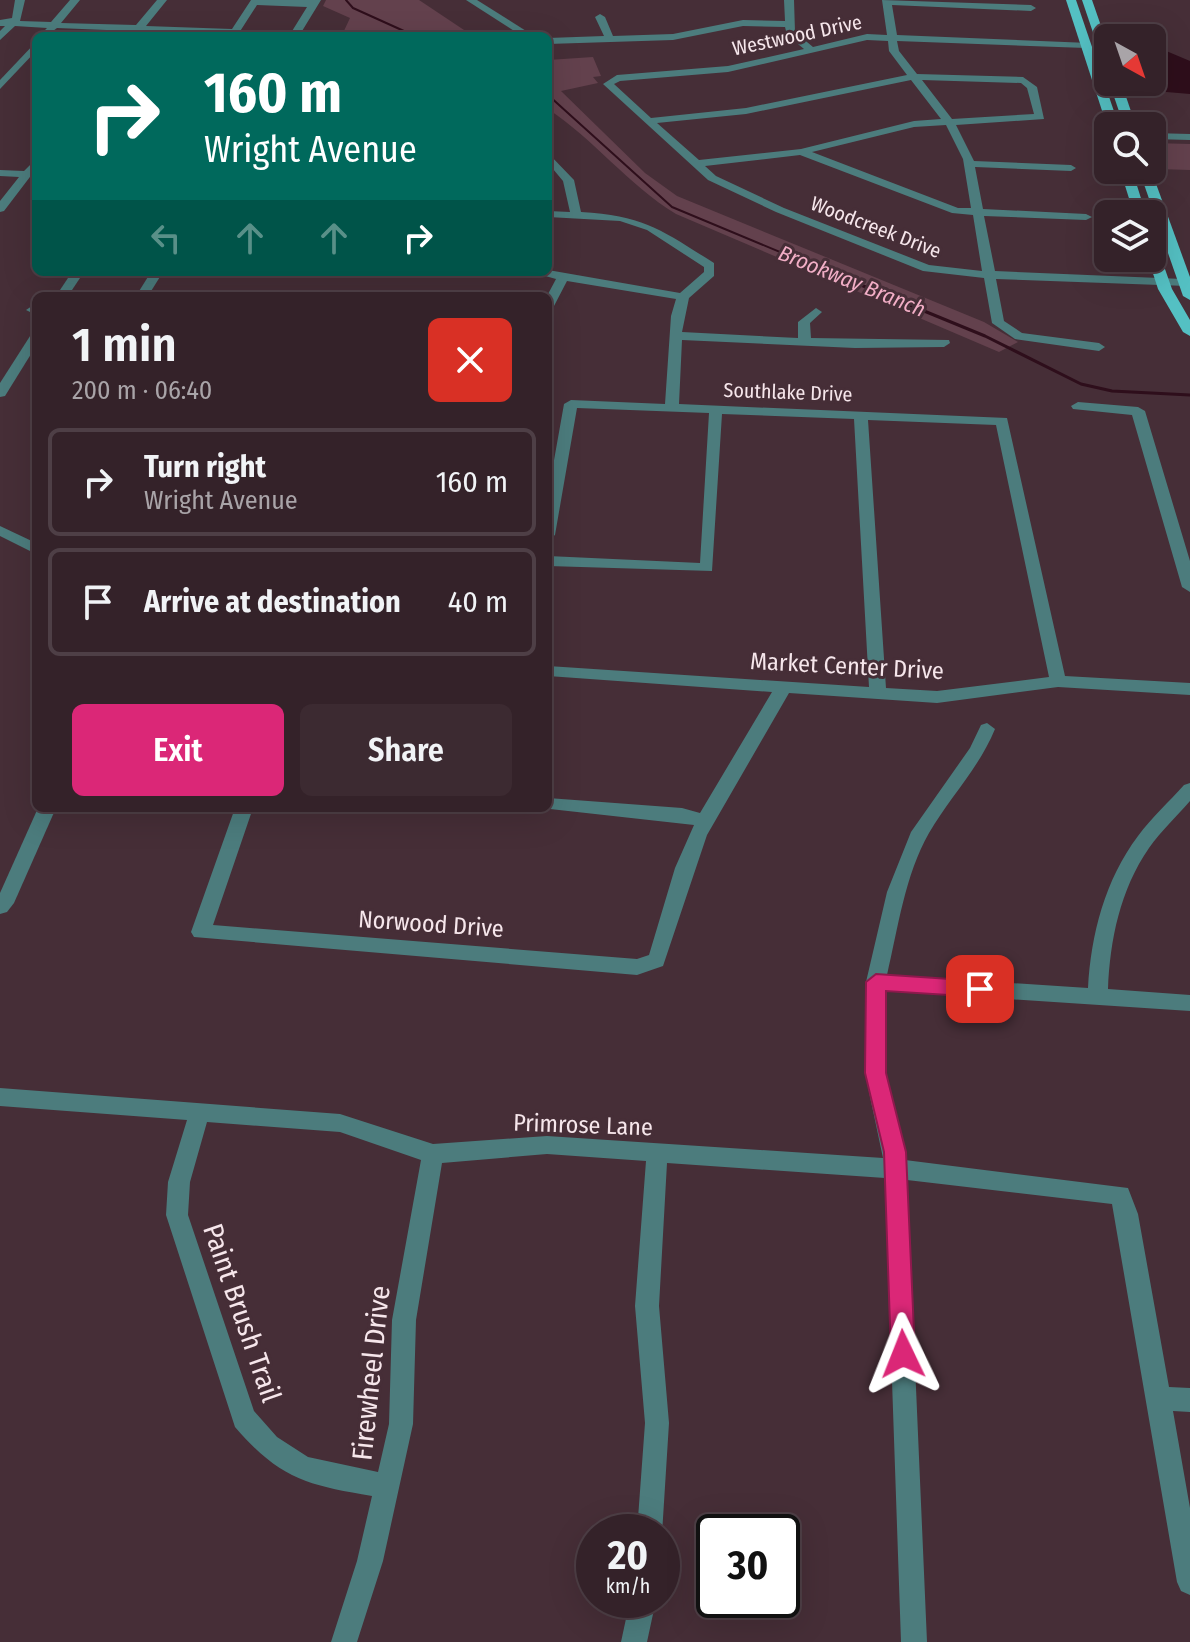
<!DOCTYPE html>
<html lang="en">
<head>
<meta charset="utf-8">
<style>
	:root { --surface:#342229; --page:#3c2a31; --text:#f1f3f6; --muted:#a9a4a8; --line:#4e3f46; --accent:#db2777 }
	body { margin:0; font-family:"Fira Sans Condensed",sans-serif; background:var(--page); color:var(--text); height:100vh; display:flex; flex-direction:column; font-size:30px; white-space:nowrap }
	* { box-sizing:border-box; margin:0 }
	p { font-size:26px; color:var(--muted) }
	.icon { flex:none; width:44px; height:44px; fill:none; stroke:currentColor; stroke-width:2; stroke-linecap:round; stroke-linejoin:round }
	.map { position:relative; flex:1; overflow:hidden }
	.details { position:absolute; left:32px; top:292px; width:520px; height:520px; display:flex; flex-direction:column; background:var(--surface); border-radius:12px; box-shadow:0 8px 32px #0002,0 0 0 2px var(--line) }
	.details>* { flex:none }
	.top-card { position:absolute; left:32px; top:32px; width:520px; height:244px; border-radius:12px; box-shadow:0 8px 32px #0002,0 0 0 2px var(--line); background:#00695c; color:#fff; overflow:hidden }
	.needle { width:52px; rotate:140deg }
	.tools { position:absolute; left:1094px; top:24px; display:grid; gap:16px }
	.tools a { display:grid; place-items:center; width:72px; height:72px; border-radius:12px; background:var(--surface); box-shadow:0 8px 32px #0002,0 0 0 2px var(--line); font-size:40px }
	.speed { position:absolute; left:576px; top:1514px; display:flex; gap:16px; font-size:40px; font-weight:700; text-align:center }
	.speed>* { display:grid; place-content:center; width:104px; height:104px; border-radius:50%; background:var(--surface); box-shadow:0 8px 32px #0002,0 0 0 2px var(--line); line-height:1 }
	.speed small { font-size:20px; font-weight:400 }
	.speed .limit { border:4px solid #111; border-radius:12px; background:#fff; color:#111 }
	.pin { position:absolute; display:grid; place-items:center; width:68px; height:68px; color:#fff; margin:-34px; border-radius:16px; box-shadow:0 4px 12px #0006 }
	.me { position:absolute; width:88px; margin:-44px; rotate:358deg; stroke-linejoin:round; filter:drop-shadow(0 0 6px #0008) }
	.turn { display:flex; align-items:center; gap:28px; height:168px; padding:0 40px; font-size:36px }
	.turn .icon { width:104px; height:104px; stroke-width:2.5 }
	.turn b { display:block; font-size:56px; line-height:68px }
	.lanes { display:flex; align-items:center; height:76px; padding:0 40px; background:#0003; justify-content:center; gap:40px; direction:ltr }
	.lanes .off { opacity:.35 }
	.round { display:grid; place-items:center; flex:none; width:84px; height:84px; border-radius:12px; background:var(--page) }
	.head { display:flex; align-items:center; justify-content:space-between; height:136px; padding:0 40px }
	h1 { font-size:48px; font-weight:600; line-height:60px }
	.primary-button { display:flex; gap:16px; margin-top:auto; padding:16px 40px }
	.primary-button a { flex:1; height:92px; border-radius:12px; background:var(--accent); color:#fff; font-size:32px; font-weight:600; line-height:92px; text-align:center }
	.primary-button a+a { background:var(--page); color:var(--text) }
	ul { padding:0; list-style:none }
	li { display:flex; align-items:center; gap:24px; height:108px; margin:0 16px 12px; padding:0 24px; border:4px solid var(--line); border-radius:12px }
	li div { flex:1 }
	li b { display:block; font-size:30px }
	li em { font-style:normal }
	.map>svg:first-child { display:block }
</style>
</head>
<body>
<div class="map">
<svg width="1190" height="1642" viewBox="0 0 1190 1642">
	<rect width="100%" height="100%" fill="#462e37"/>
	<!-- green -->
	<g fill="#63414d">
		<polygon points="326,0 419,0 473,36 347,36 343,33 350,18 323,6"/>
		<path d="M593 57 601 76 593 77 598 83 561 91 645 173 677 196 984 322 1018 342 999 352 676 214C627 184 595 140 548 109V60Z"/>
		<polygon points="1152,143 1190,144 1190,170 1157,169"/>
	</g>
	<!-- water -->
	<polygon fill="#2e0e1b" points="1152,45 1190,61 1190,94 1143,90 1140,82 1152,82"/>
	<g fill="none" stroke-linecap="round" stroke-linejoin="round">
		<!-- stream-far1 -->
		<g stroke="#2e0e1b" stroke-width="2">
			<polyline points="346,0 353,8 415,36"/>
			<polyline points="548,95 672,207 804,262"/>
		</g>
		<!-- stream -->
		<polyline stroke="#2e0e1b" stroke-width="3" points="800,260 985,336 1081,384 1112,391 1190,395"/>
		<!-- minor -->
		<g fill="#4c7c7d" fill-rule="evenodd">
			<polygon points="15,0 25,0 20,21 51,22 70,0 80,0 61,23 136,25 157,0 167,0 146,26 232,29 251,0 321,0 299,36 289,36 307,7 257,5 237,36 141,31 137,36 129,36 131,31 57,28 49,34 44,31 47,28 15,26 0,40 0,31 5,26 0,26 0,20 12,18"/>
			<polygon points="466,0 477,0 534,36 522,36"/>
			<path d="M784 0H794L795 32 813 47 867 34 887 35 882 0 1031 5 1036 8 1031 11 892 5 897 35 1089 43 1091 45 1086 48 897 41 899 51 917 74 1023 77 1037 87 1044 119 956 125 974 161 1071 165 1076 168 1071 171 975 167 983 209 1086 214 1092 217 1086 220 984 216 995 271 1183 279 1189 283 1187 286 996 279 1004 321 1022 333 1099 343 1105 347 1099 351 1015 339 992 323 984 278 923 271 776 212 708 180 603 84 617 75 728 66 804 49 787 35 785 27 743 26 673 40 548 44V38L604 36 595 17 600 14 605 17 613 36 673 34 743 20 785 21ZM867 40 888 41 889 51 907 75 746 108 651 118 614 84 620 81 728 72ZM911 80 941 119 914 121 801 149 699 160 657 123 746 114ZM922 80 1021 83 1027 88 1034 114 952 119ZM946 125 963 159 971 208H958L812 152 914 127ZM800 155 952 213 973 215 982 271 929 265 784 208 716 176 705 166Z"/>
			<polygon points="36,42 36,51 0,89 0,80"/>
			<polygon points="1152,133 1190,134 1190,140 1152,139"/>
			<path d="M548 153 574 180 581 212C646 216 661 230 714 263V276L689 298 682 332 798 338V322L816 308 822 312 810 323 811 338 949 340 950 343 944 347 855 348 682 340 679 404 1007 418 1065 676 1190 683V695L1058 687 937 703 789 693 707 835 663 966 637 975 194 937 191 932 235 808H253L213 925 637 959 649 955 675 868 694 825 541 808H548V798L682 808 700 813 772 692 548 676V666L869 687 854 419 722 414 712 571 548 566V556L700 563 709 413 577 408 555 535 548 540V494L564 404 571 400 665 404 671 316 676 299 567 281 554 306 548 310 547 296 556 279 531 272 548 270 680 293 704 272V267L647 230 620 221 548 217V211L570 212 563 181 548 163ZM868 420 996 425 1049 677 937 691 886 688Z"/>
			<polygon points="36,159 36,169 4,211 0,212 0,201 19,177 0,176 0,170 24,171"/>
			<polygon points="72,272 84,272 68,296 56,296"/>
			<polygon points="151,272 163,272 148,296 136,296"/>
			<polygon points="32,306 36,307 36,315 26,310"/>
			<polygon points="36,332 36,346 5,396 0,397 0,383 32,333"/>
			<polygon points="1078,402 1138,407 1145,411 1190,561 1190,592 1182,587 1132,415 1073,409 1071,406"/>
			<polygon points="0,526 36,543 36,554 0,536"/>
			<path d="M987 723 995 729C979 768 950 797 929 833 905 875 898 928 887 975L1088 988C1091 934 1105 880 1138 836 1152 817 1169 802 1184 785L1190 783V801C1176 817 1161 831 1149 848 1120 890 1110 940 1108 989L1190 995V1011L886 991 885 1073 905 1160 1128 1188 1138 1214 1169 1387 1190 1388V1412L1173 1411 1190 1508V1595L1181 1591 1177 1582 1112 1204 907 1180 927 1642H901L885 1178 667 1163 659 1306 669 1423 662 1534 637 1532 645 1423 635 1306 646 1161 547 1154 442 1163 416 1320 413 1424 383 1561 357 1642H331L357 1561 372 1496C307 1485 280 1479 235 1427L166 1215 168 1182 187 1120 0 1106V1088L340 1114 433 1144 547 1136 883 1158 865 1073 866 982 887 892 911 832 970 748 981 725ZM207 1122 340 1132 421 1160 392 1320 389 1424 378 1472 308 1457 277 1437 254 1411 188 1215 190 1182Z"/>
			<polygon points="38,808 56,808 14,903 7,912 0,914 0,893"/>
			<polygon points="630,1600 656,1600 647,1642 621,1642"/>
		</g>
		<!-- major -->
		<g fill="#54c0c3" fill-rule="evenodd">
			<polygon points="1066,0 1076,0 1119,126 1107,126"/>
			<polygon points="1082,0 1092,0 1108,46 1108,65 1103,62"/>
			<polygon points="1109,82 1121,82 1136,126 1124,126"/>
			<polygon points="1120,170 1132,170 1146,214 1134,214"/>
			<polygon points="1139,170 1151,170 1190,277 1190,300 1183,296"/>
			<polygon points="1152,248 1159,252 1172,289 1190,320 1190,336 1183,332 1158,289 1148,258 1152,258"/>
		</g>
	</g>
	<!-- route -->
	<polygon fill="#db2777" stroke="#8e194d" stroke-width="2" points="876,974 980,981 990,989 980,997 886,991 886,1073 906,1152 915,1354 912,1363 903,1366 895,1363 891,1354 884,1152 865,1073 866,982"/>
	<g text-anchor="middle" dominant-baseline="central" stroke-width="6" stroke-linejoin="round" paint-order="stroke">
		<!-- far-street labels -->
		<g font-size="20" fill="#f6e6eb" stroke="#462e37">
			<text transform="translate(797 35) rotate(-12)">Westwood Drive</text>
			<text transform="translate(876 227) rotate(21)">Woodcreek Drive</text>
			<text transform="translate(788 392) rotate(2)">Southlake Drive</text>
		</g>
		<!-- far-water labels -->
		<g font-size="22" font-style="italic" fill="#f2aec6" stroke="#462e37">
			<text transform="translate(852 281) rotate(22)">Brookway Branch</text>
		</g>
		<!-- street labels -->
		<g font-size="24" fill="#f6e6eb" stroke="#462e37">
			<text transform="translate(847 666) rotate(3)">Market Center Drive</text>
			<text transform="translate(431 924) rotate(4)">Norwood Drive</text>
			<text transform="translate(583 1125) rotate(2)">Primrose Lane</text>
		</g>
		<!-- near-street labels -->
		<g font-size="28" fill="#f6e6eb" stroke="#462e37">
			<text transform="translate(242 1313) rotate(71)">Paint Brush Trail</text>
			<text transform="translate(371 1373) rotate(-84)">Firewheel Drive</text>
		</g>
	</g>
</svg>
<div class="tools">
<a><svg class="needle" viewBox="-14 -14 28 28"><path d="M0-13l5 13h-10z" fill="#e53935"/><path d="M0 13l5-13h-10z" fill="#a9a4a8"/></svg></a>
<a><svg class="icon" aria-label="search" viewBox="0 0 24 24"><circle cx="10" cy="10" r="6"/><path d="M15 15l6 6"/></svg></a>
<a><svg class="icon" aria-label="layers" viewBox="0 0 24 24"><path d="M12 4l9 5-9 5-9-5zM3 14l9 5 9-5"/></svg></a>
</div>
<div class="speed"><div>20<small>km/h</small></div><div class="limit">30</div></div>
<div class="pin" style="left:980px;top:989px;background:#d93025"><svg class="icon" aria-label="arrive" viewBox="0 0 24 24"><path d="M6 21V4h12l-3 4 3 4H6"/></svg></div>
<svg class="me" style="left:903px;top:1354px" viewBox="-20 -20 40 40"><path d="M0-17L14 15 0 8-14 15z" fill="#db2777" stroke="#fff" stroke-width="4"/></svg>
<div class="top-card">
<div class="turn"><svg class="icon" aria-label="right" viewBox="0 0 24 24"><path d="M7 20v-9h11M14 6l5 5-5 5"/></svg><div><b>160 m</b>Wright Avenue</div></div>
<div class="lanes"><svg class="icon off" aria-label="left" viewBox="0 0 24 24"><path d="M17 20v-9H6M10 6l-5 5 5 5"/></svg><svg class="icon off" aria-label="ahead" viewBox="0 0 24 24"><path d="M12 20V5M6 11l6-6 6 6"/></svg><svg class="icon off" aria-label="ahead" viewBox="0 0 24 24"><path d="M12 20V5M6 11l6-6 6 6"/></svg><svg class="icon" aria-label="right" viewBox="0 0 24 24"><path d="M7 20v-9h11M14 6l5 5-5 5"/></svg></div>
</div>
<section class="details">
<div class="head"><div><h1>1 min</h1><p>200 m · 06:40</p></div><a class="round" style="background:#d93025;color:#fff"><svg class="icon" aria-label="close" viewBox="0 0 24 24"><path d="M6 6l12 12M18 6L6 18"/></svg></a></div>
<ul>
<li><svg class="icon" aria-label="right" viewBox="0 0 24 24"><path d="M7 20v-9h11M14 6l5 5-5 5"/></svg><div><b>Turn right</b><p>Wright Avenue</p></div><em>160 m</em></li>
<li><svg class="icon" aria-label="arrive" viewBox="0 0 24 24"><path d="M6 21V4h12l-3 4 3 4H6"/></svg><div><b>Arrive at destination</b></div><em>40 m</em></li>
</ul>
<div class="primary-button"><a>Exit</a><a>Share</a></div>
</section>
</div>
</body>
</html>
